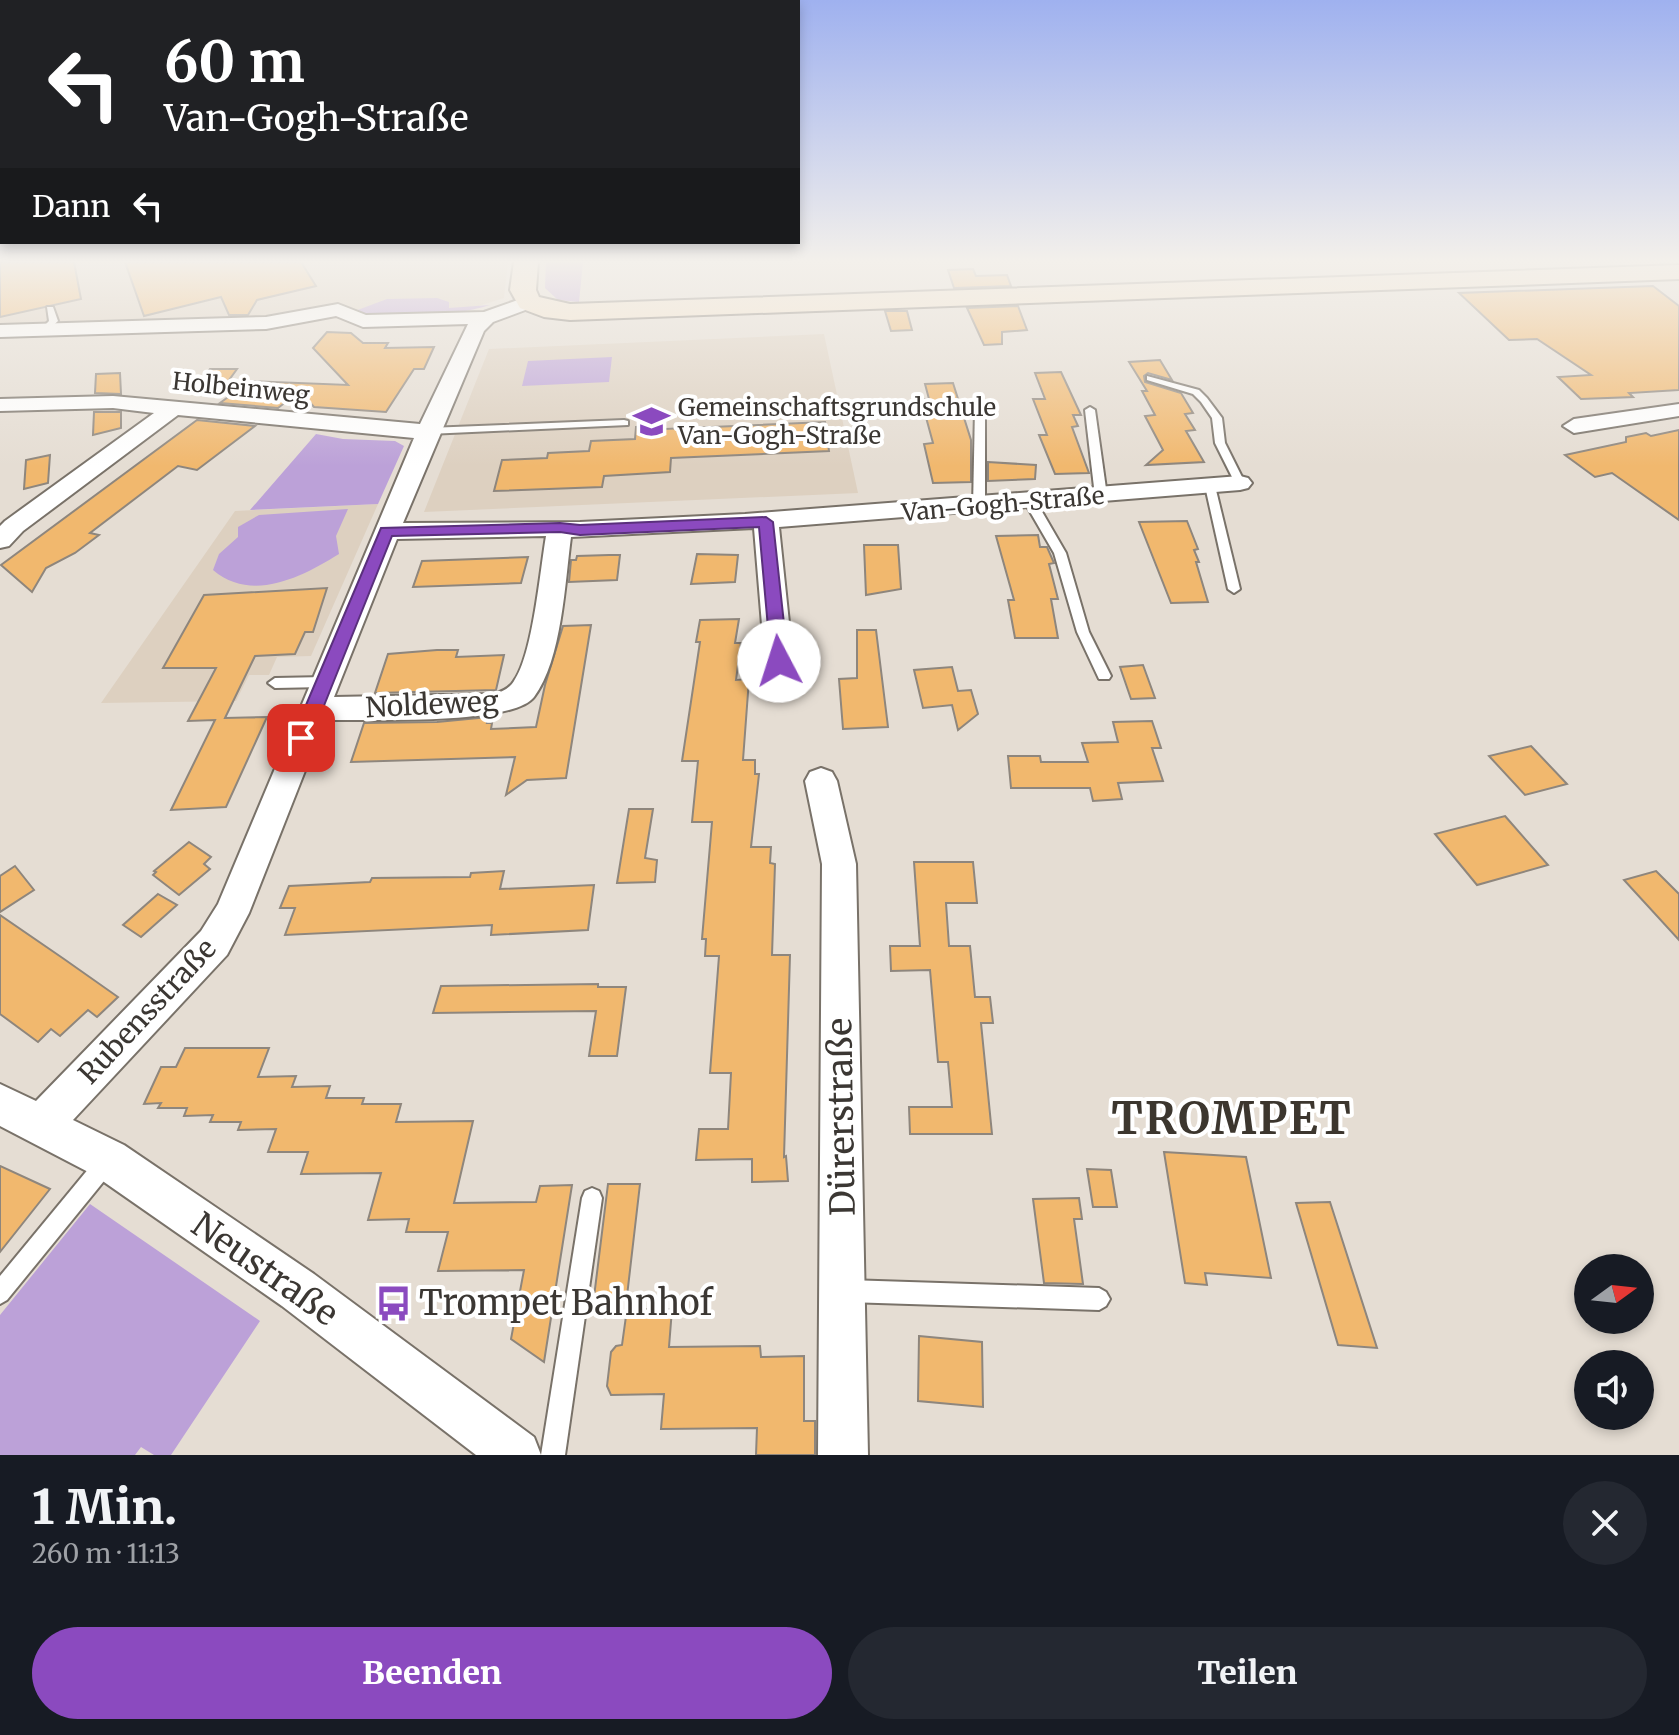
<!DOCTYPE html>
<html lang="de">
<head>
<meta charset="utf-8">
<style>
	:root { --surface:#171b24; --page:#242831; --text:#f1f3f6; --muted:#9ea1a6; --accent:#8b4abf }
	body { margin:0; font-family:Merriweather,serif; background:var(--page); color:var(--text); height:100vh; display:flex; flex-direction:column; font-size:30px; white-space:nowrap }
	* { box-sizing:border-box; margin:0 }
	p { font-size:26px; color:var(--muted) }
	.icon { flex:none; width:44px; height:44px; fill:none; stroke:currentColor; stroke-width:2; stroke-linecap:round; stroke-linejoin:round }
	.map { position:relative; height:1455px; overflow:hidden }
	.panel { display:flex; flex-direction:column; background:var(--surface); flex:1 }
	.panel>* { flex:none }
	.top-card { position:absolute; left:0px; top:0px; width:800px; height:244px; box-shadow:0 4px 12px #0003; background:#202124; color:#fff; overflow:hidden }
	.needle { width:52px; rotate:75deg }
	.fabs { position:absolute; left:1574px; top:1254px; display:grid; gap:16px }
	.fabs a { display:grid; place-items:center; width:80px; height:80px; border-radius:50%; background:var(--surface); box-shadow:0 4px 12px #0003; font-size:40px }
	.pin { position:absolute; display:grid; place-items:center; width:68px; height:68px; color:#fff; margin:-34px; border-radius:16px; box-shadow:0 4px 12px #0006 }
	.me { position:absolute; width:88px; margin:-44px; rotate:355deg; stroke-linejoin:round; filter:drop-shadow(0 0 6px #0008) }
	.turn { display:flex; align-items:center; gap:28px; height:168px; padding:0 32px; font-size:36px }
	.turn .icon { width:104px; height:104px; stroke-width:2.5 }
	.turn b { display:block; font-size:56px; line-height:68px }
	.then { display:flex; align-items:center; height:76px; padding:0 32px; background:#0003; gap:16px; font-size:30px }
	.round { display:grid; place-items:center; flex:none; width:84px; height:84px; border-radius:42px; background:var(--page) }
	.overview { display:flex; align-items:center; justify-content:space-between; height:136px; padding:0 32px }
	h1 { font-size:48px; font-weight:800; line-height:60px }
	.cta { display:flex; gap:16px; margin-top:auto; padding:16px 32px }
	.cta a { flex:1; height:92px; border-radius:48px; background:var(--accent); color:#fff; font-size:32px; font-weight:800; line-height:92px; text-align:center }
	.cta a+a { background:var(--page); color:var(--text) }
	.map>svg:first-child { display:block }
</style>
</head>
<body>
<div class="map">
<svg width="1679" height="1455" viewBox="0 0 1679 1455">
	<rect width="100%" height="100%" fill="#e5ddd3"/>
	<!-- built -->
	<g fill="#ddd0c0">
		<polygon points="0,262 508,262 504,298 472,308 369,313 344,307 283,316 0,326"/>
		<polygon points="824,334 858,493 424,512 489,349"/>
		<polygon points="378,504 311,656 277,657 269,675 249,675 236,701 101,703 235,511"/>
	</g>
	<!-- green -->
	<g fill="#bca1d8">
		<polygon points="546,262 583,262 579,302 558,300 545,288"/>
		<path d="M437 298 449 302V308L490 305C464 314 377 324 355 311L387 299Z"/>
		<polygon points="612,357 609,382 522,386 528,361"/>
		<polygon points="316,434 343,439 395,441 404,446 378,504 250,510"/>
		<path d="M348 509 336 536 339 554C302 577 252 603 213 570L219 554 238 537V527L259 515Z"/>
		<polygon points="90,1204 260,1321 171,1455 154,1455 141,1447 135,1455 0,1455 0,1315"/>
	</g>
	<!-- building -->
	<g fill="#f1b86e" stroke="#8e867d" stroke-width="2">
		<polygon points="0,262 74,262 81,299 0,317"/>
		<polygon points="125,262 301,262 316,286 257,300 248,315 229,315 221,297 144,316"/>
		<polygon points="973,269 976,276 1007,275 1011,286 954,288 948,270"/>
		<polygon points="1653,286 1679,306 1679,390 1629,393 1633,397 1581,399 1558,377 1591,375 1537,339 1509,340 1459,293"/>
		<polygon points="1018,306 1027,330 1002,332 1002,344 984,345 967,308"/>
		<polygon points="885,311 907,311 912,330 891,331"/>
		<polygon points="327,332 351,333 363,343 388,343 385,348 434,347 424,369 414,369 386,412 314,407 300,391 278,408 220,403 250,381 348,385 313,348"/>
		<polygon points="1160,360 1172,380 1148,373 1144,376 1145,382 1181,393 1193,413 1185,414 1195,430 1186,431 1204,462 1146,465 1163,450 1145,416 1155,415 1142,391 1147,391 1129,362"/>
		<polygon points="210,369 237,369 221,391 194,391"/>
		<polygon points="1061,372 1081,415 1073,415 1078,426 1072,427 1089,473 1055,474 1039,435 1047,435 1033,399 1045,399 1035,373"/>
		<polygon points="120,373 121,394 95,393 96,374"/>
		<polygon points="953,383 971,440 971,482 933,483 924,444 933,443 921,399 929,399 925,384"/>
		<polygon points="94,412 121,412 121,428 93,435"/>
		<polygon points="197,420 255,426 197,470 178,466 90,533 99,535 75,553 46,568 32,592 1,565"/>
		<polygon points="825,422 829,451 671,458 670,472 604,476 602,487 494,491 502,460 547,458 548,453 589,451 591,441 635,439 636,427 665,425 665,429"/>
		<polygon points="1679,430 1679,520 1612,473 1595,477 1565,455 1626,442 1626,437 1646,433 1651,436"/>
		<polygon points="50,455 48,483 24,489 26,460"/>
		<polygon points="988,462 1036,465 1035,479 988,481"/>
		<polygon points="1187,521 1198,549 1194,550 1199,562 1196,562 1208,602 1171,603 1139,522"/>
		<polygon points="1038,535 1040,547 1047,547 1054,563 1049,564 1058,599 1051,599 1058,638 1015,638 1008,600 1014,600 996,536"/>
		<polygon points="864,545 898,545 901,589 866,595"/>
		<polygon points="697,554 738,555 735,582 691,584"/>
		<polygon points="609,555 620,555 617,580 569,582 571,560 576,560 577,556"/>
		<polygon points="528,557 521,583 413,587 422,561"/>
		<polygon points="327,588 313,632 305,632 295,654 255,656 225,718 267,717 226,807 171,810 215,720 188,721 216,668 163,668 204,595"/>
		<polygon points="739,619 735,643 741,643 736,680 749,679 743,760 755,760 755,774 759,774 751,847 771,847 770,863 775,864 772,955 790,955 784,1157 786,1156 788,1181 752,1182 752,1159 696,1160 699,1129 728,1129 731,1073 710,1073 719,956 705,956 706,939 702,939 712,822 692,822 698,761 682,761 700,642 696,642 700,620"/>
		<polygon points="591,625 566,778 527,780 506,795 515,757 351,762 364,723 437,722 489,717 487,723 492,723 491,729 536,727 545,685 563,626"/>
		<polygon points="857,630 876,630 888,727 843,729 839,679 857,678"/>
		<polygon points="437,650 458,650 456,657 504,655 496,690 375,693 388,654"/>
		<polygon points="1143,665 1155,698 1131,699 1120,667"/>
		<polygon points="952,667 958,691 971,690 978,714 958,730 952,705 923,708 914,670"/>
		<polygon points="1152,721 1161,748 1152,748 1163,781 1118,783 1122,799 1093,801 1090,788 1011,788 1008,756 1040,756 1041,762 1088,762 1082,743 1118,742 1113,722"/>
		<polygon points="1531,746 1567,784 1525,795 1489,756"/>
		<polygon points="629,809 653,809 645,858 657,860 655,882 617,883"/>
		<polygon points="1505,816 1548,865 1477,885 1435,834"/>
		<polygon points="189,842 211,857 204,864 210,869 179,895 153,875 156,872 154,871"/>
		<polygon points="914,862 973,862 977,903 946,903 949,946 970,946 975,997 990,997 993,1023 981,1023 992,1134 910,1134 909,1107 952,1107 948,1062 938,1062 930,970 891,971 890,946 920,946"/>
		<polygon points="15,866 34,890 0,912 0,876"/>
		<polygon points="504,871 500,889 594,885 588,930 491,935 492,925 285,935 295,908 280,908 289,886 370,882 372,878 470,877 471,873"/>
		<polygon points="1656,871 1679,894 1679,940 1624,880"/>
		<polygon points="158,894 177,905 141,937 123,925"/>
		<polygon points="0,915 64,959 118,997 97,1017 88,1010 60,1036 51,1029 38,1042 0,1014"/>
		<polygon points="598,984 598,987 626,987 617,1056 589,1056 596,1011 433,1013 441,986"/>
		<polygon points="185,1048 269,1048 258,1077 296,1076 292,1087 330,1086 326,1098 364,1098 362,1104 401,1104 396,1122 473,1121 454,1203 536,1202 540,1186 572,1185 544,1362 511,1339 524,1270 438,1271 448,1232 406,1232 409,1219 368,1220 381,1173 301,1174 308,1152 268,1152 276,1129 238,1130 241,1122 210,1122 213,1115 184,1116 187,1108 158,1108 161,1103 144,1104 161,1067 176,1067"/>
		<polygon points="1164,1152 1246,1157 1271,1278 1205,1273 1207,1285 1185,1283"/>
		<polygon points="0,1166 50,1189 0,1252"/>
		<polygon points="1087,1169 1111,1170 1117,1207 1093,1207"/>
		<polygon points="608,1184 640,1184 627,1296 594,1297"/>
		<polygon points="1079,1198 1082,1219 1074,1219 1083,1284 1044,1283 1033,1199"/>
		<polygon points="1330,1202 1377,1348 1338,1345 1296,1203"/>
		<polygon points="627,1309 672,1309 669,1347 760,1346 761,1357 804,1356 804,1421 815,1421 815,1455 756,1455 757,1428 661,1429 664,1394 611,1395 607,1386 611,1352 616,1346 622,1345"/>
		<polygon points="919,1336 982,1342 983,1407 918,1401"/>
	</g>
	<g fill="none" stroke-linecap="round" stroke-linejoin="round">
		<defs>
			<g id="lane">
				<polygon points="47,307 53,307 58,321 45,333 40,330 49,321"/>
				<polygon points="1147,376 1199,390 1207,398 1222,418 1225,443 1245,483 1244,485 1240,486 1235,483 1215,443 1212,418 1201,402 1193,394 1147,380"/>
				<polygon points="980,406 985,409 985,507 979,510 973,507 975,409"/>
				<polygon points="1090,407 1095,410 1107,496 1101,499 1095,496 1085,410"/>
				<polygon points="624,420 628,421 628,425 428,434 423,431 428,428"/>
				<polygon points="1210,483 1215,486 1240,589 1234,593 1228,589 1205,486"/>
				<polygon points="1031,500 1037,503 1066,553 1089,632 1111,676 1109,679 1099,679 1077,632 1054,553 1025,503"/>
				<polygon points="325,677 332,682 325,687 275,688 268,683 275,678"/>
				<polygon points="106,1153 113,1156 116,1163 113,1170 7,1300 0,1304 0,1276 99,1156"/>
				<polygon points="592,1188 599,1191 602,1198 565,1455 541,1455 582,1198 585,1191"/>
				<polygon points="847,1280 1099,1288 1106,1292 1110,1299 1106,1306 1099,1310 847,1302 840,1298 836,1291 840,1284"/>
			</g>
			<g id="street">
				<path d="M529 296 538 302 536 306 493 322 484 331 403 523 580 522 745 514 1240 476 1248 478 1252 483 1248 488 1240 490 779 527 793 661 789 668 779 671 769 668 765 661 754 528 571 537C565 582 562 660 534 697 512 726 366 719 325 720L249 913 227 955 73 1120 124 1145 314 1274 534 1437 541 1455H476L282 1306 94 1175 0 1126V1084L36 1101 201 931 218 904 414 438 178 415 23 531 9 546 0 548V526L5 521 154 413 113 408 0 411V399L113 396 420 424 468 324 363 327 336 316 266 329 0 337V325L266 317 338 304 366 315 484 312ZM546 536C540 571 533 654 514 681 509 689 501 692 493 694L334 697 397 539Z"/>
				<polygon points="1679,404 1679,416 1574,433 1563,426 1574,419"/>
				<polygon points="821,768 832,772 837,781 856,864 868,1455 818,1455 822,864 805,781 810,772"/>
			</g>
			<polygon id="secondary" points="514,262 538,262 536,290 539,297 570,304 1679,265 1679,279 570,320 544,317 520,308 510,290"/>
		</defs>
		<!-- lane casing -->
		<use href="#lane" stroke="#797269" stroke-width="4"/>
		<!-- street casing -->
		<use href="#street" stroke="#797269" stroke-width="4"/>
		<!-- secondary casing -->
		<use href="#secondary" stroke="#797269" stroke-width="4"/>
		<!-- lane -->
		<use href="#lane" fill="#fff" fill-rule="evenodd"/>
		<!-- street -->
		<use href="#street" fill="#fff" fill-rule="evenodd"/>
		<!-- secondary -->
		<use href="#secondary" fill="#f6e4ca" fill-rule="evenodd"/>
	</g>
	<!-- sky -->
	<linearGradient id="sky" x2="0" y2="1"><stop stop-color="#9fb1ef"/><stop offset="0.56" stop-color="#f3f0eb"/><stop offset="1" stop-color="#f3f0eb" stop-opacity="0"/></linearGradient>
	<rect width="1679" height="466" fill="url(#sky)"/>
	<!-- route -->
	<polygon fill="#8b4abf" stroke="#5a307c" stroke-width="2" points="766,517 773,522 788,661 785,666 779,667 771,661 759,527 580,535 560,532 392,536 311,738 301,746 292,738 381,528 560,523 580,525"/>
	<!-- icons -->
	<defs>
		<symbol id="school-bare" viewBox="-9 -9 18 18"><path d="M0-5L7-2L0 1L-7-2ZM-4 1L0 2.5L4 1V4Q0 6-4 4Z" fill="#8b4abf" stroke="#fff" stroke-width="2.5" paint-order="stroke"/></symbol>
		<symbol id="bus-bare" viewBox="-9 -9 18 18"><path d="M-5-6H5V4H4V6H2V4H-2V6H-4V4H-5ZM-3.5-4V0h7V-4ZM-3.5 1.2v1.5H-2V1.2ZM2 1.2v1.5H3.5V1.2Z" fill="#8b4abf" stroke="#fff" stroke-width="2.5" paint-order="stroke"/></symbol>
	</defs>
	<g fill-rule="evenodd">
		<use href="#school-bare" x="626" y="396" width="51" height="51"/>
		<use href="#bus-bare" x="368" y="1278" width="51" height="51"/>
	</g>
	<g text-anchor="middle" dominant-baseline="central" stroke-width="8" stroke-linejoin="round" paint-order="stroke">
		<!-- far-street labels -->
		<g font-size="24" fill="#3b3733" stroke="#fff">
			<text transform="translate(241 388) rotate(6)">Holbeinweg</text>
			<text transform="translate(1003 504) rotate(-5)">Van-Gogh-Straße</text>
		</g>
		<!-- far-poi labels -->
		<g font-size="24" fill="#3b3733" stroke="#fff" text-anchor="start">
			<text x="678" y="407">Gemeinschaftsgrundschule<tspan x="678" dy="28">Van-Gogh-Straße</tspan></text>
		</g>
		<!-- street labels -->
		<g font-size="28" fill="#3b3733" stroke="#fff">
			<text transform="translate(432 704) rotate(-3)">Noldeweg</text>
			<text transform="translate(147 1011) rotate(-47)">Rubensstraße</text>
		</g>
		<!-- near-street labels -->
		<g font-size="34" fill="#3b3733" stroke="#fff">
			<text transform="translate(841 1117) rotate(-91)">Dürerstraße</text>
			<text transform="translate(265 1269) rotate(35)">Neustraße</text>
		</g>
		<!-- near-poi labels -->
		<g font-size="34" fill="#3b3733" stroke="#fff" text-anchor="start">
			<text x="419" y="1303">Trompet Bahnhof</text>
		</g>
		<!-- near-district labels -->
		<g font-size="44" font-weight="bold" letter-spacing="2" fill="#3c362e" stroke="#fff">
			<text x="1232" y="1118">TROMPET</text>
		</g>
	</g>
</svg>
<div class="fabs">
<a><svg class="needle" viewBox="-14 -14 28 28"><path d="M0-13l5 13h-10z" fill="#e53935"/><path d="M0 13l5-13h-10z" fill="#9ea1a6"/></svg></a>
<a><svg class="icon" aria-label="sound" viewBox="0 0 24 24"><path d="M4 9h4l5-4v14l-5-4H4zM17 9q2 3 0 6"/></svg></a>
</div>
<div class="pin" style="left:301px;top:738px;background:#d93025"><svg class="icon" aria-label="arrive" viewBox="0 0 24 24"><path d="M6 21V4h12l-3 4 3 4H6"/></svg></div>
<svg class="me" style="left:779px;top:661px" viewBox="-20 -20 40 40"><circle r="19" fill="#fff"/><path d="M0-13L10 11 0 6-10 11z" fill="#8b4abf"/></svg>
<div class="top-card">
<div class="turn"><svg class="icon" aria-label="left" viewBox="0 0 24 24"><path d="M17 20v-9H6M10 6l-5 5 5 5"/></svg><div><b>60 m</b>Van-Gogh-Straße</div></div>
<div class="then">Dann<svg class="icon" aria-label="left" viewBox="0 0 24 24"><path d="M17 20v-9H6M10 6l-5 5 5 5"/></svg></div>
</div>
</div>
<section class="panel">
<div class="overview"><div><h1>1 Min.</h1><p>260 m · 11:13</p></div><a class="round"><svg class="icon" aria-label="close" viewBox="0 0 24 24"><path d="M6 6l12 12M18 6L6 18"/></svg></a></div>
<div class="cta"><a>Beenden</a><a>Teilen</a></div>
</section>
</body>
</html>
